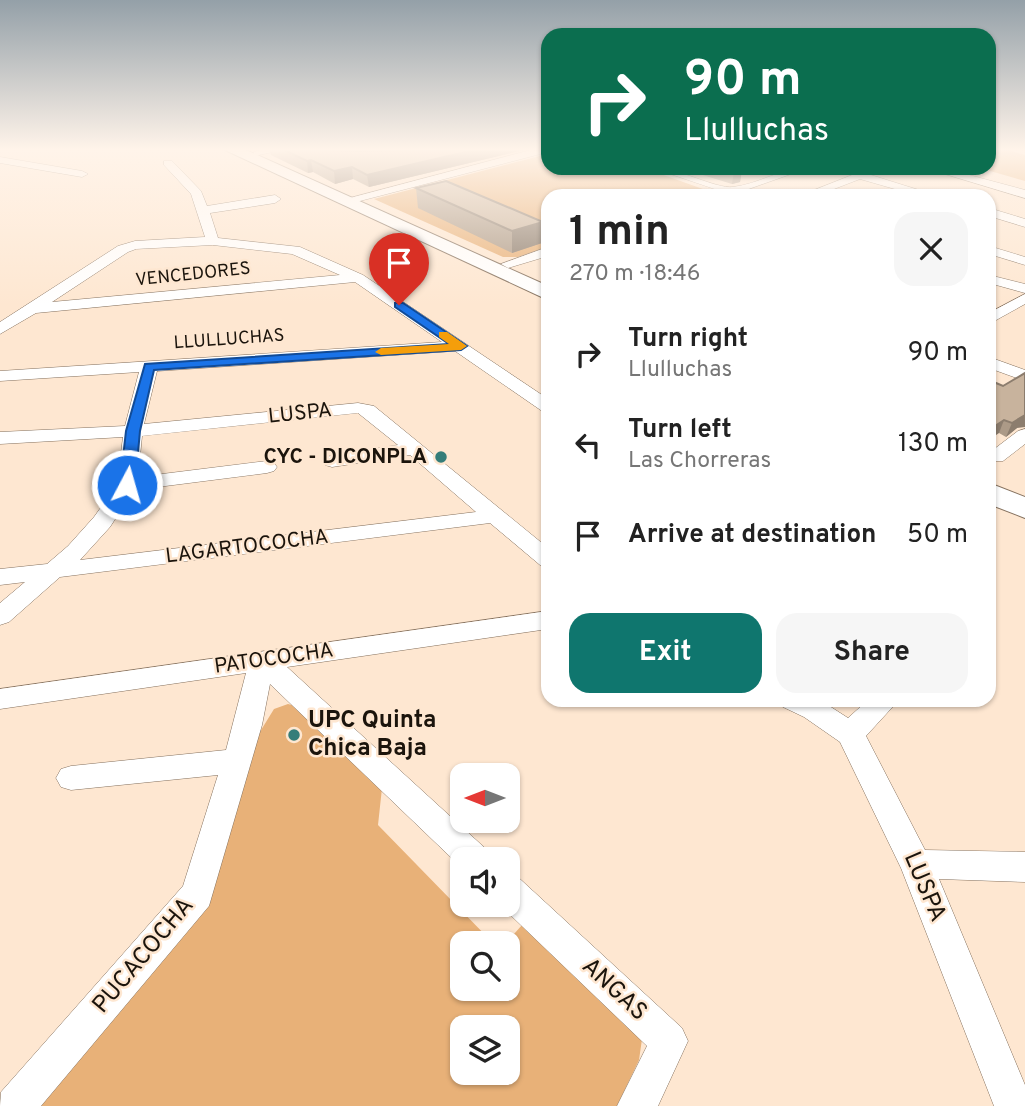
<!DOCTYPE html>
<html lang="en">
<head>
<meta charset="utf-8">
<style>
	:root { --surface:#fff; --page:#f6f6f6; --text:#222; --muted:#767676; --accent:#0f766e }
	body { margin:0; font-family:Overpass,sans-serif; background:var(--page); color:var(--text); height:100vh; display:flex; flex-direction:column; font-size:26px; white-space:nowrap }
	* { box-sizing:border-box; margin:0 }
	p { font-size:23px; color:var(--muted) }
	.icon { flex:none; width:38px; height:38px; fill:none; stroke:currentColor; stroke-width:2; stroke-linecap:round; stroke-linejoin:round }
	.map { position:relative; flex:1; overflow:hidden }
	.sheet { position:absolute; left:541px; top:189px; width:455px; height:518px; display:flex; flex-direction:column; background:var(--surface); border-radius:21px; box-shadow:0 2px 5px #0004 }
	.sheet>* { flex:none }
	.hud { position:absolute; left:541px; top:28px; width:455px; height:147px; border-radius:21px; box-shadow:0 2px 5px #0004; background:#0b6e4f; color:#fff; overflow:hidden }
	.needle { width:46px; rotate:270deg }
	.tools { position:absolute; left:450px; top:763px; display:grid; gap:14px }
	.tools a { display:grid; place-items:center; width:70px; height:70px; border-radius:14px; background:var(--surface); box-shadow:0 2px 5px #0004; font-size:35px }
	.pin { position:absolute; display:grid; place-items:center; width:60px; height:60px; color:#fff; margin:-72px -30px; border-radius:50% 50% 50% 0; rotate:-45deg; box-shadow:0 0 7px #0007 }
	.pin .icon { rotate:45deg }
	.me { position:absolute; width:77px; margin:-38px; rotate:6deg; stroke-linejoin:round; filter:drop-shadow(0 0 5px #0008) }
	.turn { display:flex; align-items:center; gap:24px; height:147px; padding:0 28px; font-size:32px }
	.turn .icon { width:91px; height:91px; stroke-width:2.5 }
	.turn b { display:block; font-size:49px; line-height:60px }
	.round { display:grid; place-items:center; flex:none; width:74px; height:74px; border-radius:21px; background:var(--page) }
	.headline { display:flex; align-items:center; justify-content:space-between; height:119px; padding:0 28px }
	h1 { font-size:42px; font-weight:700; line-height:52px }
	.action { display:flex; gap:14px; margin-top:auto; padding:14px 28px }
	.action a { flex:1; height:80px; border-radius:21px; background:var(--accent); color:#fff; font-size:28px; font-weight:700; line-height:80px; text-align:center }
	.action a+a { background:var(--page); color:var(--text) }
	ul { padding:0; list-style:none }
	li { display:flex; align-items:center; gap:21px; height:91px; padding:0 28px }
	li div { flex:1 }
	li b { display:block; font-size:26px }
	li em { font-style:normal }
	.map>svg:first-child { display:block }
</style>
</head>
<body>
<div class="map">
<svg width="1025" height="1106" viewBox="0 0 1025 1106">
	<rect width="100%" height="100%" fill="#fee7d1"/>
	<!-- green -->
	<g fill="#e8b178" fill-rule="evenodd">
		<polygon points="989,150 1008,150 1025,155 1025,181 980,168 989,168"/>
		<polygon points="548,154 548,168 644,168 714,193 704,196 548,196 548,247 518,257 503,257 374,199"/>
		<path d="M288 704 299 707 382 788 378 825 493 943H462V989H508L506 943 522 925 642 1039 639 1060 617 1106H34L209 902 258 735 274 709ZM462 1027H508V1073H462Z"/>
	</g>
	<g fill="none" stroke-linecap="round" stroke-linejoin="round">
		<defs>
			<g id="minor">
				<polygon points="260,150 282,150 254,156 254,152"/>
				<polygon points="531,150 548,152 356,202 350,198"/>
				<polygon points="0,157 82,171 88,174 82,177 0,163"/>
				<path d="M164 161H172L201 191 207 206 275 195 281 199 275 203 210 213 218 238 300 247 363 275 548 399V412L542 411 455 351 157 371 144 424 358 403 374 406 548 548V567L540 565 490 523 60 577 9 622 0 625V603L25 582 0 585V569L47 564 68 546 94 517 117 485 123 437 0 444V432L125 426 139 372 0 381V371L442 342 355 282 36 313 0 334V322L118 246 135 241 205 237 191 194 164 165ZM213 245 292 254 340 275 52 302 128 252 136 249ZM358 413 398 445 325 457 322 461 325 465 332 467 410 455 476 512 80 560 110 527 134 490 267 473 274 471 277 467 274 463 267 461 138 477 142 436Z"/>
				<path d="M653 168C679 168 716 189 733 187 759 184 781 168 808 168L729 196H711L720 191Z"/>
				<polygon points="870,168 886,168 871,175 938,196 919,196 860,179 816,196 799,196"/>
				<polygon points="925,168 943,168 1025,190 1025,198"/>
				<polygon points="989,208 1025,219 1025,227 989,216"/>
				<polygon points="989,246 1025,257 1025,265 989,254"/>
				<polygon points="548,247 548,256 508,268 501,264"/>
				<polygon points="989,275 1025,284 1025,293 989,283"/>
				<polygon points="1025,294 1025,304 989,324 989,313"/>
				<polygon points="989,357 1025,370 1025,381 989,368"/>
				<polygon points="1025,429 1025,444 1003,461 989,461 989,453 1018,431"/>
				<polygon points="548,611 548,629 287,667 486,849 491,859 462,859 462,868 270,684 262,725 209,906 41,1106 0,1106 1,1092 183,886 218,775 71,790 61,787 56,778 61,769 71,766 226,750 246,673 0,709 0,689"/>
				<polygon points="779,700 820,700 848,718 868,700 899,700 866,736 925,850 1025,852 1025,882 939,879 1025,1085 1025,1106 994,1106 901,868 840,742 804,717 783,707"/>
				<polygon points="508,875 520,879 682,1028 688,1041 658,1106 617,1106 647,1046 500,905 508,905"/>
			</g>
			<g id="secondary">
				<polygon points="225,150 246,150 548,286 548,300"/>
				<polygon points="989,483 1025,497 1025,518 989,504"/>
			</g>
		</defs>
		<!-- minor casing -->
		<use href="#minor" stroke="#85715e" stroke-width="1"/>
		<!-- secondary casing -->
		<use href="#secondary" stroke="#85715e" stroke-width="2"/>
		<!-- minor -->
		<use href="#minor" fill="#fff" fill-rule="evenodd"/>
		<!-- secondary -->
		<use href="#secondary" fill="#fff" fill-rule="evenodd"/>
	</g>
	<!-- wall -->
	<g fill="#ac9a87">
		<polygon points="270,150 524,150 369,187 353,179 335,184 313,172 308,173 271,155"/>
		<polygon points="680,168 782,168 760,175 742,170 740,182 732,184"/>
		<polygon points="416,188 542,243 512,253 418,208"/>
		<polygon points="989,388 1017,428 1006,437 999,433"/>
	</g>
	<!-- shaded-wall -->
	<g fill="#8c7d6e">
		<polygon points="474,150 524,150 369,187 367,175"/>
		<polygon points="311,160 313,172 308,173 307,161"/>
		<polygon points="352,167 353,179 335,184 334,171"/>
		<polygon points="761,168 782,168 760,175"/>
		<polygon points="742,170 740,182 732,184 734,172"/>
		<polygon points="543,222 542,243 512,253 512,231"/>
		<polygon points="1023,415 1025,415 1025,427 1017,428 1006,437 1012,423"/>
		<polygon points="1004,420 999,433 989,440 989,430"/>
	</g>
	<!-- building -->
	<g fill="#c8b39d" stroke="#8c7d6e" stroke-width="2">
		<polygon points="284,150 358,151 474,150 367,175 352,167 334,171 311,160 307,161"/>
		<polygon points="721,168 737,168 742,170 734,172"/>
		<polygon points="446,181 543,222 512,231 416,188"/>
		<polygon points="1025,373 1025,415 1012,423 1004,420 989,430 989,388 996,383 1003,386"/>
	</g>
	<!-- sky -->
	<linearGradient id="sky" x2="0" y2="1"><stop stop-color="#94a0a8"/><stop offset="0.49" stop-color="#fff4ea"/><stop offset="1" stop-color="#fff4ea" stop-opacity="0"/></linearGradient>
	<rect width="1025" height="305" fill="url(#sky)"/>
	<!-- route -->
	<polygon fill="#1a73e8" stroke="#114b97" stroke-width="2" points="395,303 403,303 467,346 461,350 154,370 140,431 135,485 127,490 120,485 126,431 145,364 449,344 395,307"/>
	<!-- slow -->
	<polygon fill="#f59e0b" points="439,332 447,332 467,346 461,350 381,355 375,352 381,348 449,344 439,337"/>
	<!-- markers -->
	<g fill="#357d79" stroke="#fee7d1" stroke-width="2.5">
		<circle cx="441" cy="457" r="7"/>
		<circle cx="294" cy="735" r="7"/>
	</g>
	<g text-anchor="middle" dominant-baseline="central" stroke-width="5" stroke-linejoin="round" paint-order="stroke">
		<!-- far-street labels -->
		<g font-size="18" fill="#1b140c" stroke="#fee7d1">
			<text transform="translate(193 275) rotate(-6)">VENCEDORES</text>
			<text transform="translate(229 340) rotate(-4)">LLULLUCHAS</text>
		</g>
		<!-- street labels -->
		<g font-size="21" fill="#1b140c" stroke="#fee7d1">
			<text transform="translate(300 414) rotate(-6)">LUSPA</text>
			<text transform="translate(247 547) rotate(-7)">LAGARTOCOCHA</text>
			<text transform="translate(274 659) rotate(-8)">PATOCOCHA</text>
		</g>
		<!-- poi labels -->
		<g font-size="21" font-weight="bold" fill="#1b140c" stroke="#fee7d1" text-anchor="end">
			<text x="427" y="457">CYC - DICONPLA</text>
		</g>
		<!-- near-poi labels -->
		<g font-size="24" font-weight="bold" fill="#1b140c" stroke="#fee7d1" text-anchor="start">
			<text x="308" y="721">UPC Quinta<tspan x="308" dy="28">Chica Baja</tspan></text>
		</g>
		<!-- near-street labels -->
		<g font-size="24" fill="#1b140c" stroke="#fee7d1">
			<text transform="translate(924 887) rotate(67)">LUSPA</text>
			<text transform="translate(144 956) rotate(-50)">PUCACOCHA</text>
			<text transform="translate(614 990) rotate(43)">ANGAS</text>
		</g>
	</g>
</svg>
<div class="tools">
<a><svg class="needle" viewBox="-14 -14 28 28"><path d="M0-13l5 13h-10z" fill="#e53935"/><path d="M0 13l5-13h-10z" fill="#767676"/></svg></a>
<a><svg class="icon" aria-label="sound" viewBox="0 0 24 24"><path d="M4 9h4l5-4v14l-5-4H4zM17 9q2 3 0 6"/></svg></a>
<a><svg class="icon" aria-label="search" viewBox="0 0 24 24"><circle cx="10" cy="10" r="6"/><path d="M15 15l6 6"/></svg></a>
<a><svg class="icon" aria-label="layers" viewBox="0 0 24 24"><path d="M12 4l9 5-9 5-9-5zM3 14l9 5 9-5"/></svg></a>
</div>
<div class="pin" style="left:399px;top:305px;background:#d93025"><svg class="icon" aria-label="arrive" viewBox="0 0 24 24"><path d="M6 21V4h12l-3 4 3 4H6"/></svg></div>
<svg class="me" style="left:127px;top:485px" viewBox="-20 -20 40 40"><circle r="17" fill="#1a73e8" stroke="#fff" stroke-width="3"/><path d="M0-11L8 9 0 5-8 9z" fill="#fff"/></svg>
<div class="hud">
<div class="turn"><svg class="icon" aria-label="right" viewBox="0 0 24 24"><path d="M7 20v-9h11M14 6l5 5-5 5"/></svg><div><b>90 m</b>Llulluchas</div></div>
</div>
<section class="sheet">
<div class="headline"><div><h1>1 min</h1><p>270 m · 18:46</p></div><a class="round"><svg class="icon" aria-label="close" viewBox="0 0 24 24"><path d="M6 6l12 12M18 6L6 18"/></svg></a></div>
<ul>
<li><svg class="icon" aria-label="right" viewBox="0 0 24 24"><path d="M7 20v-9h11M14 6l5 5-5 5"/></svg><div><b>Turn right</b><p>Llulluchas</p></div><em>90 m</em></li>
<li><svg class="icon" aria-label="left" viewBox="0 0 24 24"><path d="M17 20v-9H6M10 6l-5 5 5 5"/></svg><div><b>Turn left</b><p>Las Chorreras</p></div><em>130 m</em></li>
<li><svg class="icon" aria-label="arrive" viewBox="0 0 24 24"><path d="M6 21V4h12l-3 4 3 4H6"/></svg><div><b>Arrive at destination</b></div><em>50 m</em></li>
</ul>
<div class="action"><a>Exit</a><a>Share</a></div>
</section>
</div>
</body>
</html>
